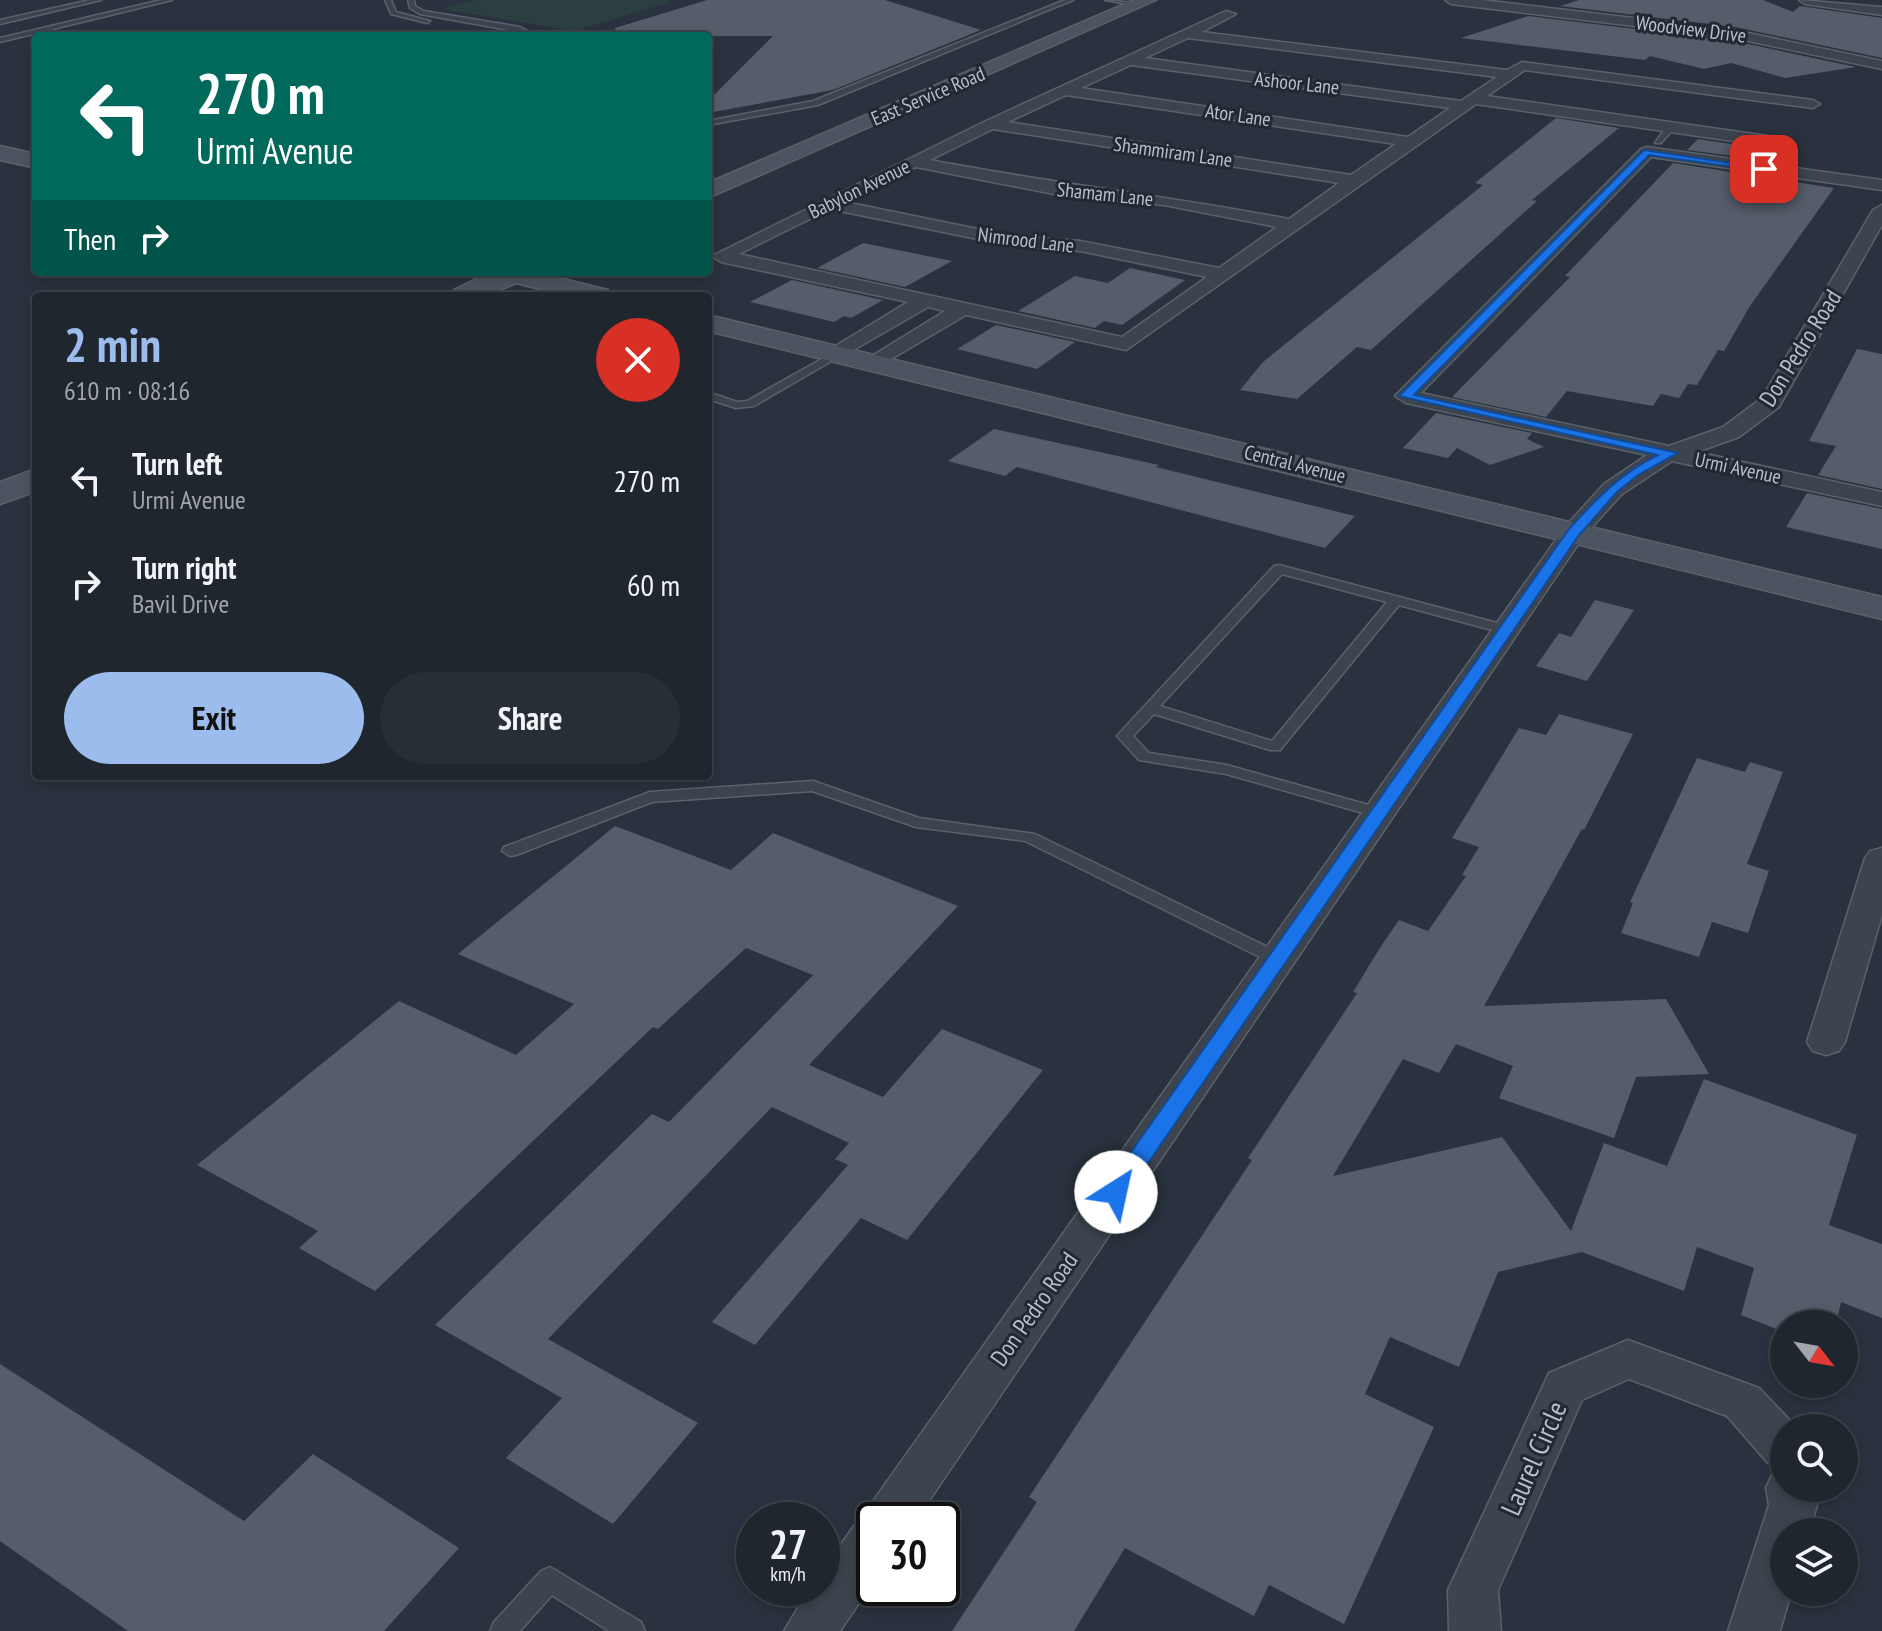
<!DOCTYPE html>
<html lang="en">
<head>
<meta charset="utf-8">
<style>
	:root { --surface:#1f262e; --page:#272e36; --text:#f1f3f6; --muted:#a1a5aa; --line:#3c434a; --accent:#9bbcec }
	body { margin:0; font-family:"PT Sans Narrow",sans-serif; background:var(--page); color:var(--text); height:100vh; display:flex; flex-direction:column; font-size:30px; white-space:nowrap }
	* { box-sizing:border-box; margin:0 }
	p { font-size:26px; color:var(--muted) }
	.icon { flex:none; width:44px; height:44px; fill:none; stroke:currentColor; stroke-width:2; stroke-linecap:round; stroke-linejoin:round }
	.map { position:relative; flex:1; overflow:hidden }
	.sheet { position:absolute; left:32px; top:292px; width:680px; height:488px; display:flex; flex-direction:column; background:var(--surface); border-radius:8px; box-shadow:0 4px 12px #0003,0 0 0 2px var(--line) }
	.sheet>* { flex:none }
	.top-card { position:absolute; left:32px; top:32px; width:680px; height:244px; border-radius:8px; box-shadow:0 4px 12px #0003,0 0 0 2px var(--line); background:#00695c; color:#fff; overflow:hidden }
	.needle { width:52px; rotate:121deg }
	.buttons { position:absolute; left:1770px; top:1310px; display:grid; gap:16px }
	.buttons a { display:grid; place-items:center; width:88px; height:88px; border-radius:50%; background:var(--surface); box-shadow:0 4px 12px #0003,0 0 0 2px var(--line); font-size:40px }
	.speed { position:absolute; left:736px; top:1502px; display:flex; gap:16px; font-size:40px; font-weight:700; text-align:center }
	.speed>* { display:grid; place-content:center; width:104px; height:104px; border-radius:50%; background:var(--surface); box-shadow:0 4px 12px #0003,0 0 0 2px var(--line); line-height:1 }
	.speed small { font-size:20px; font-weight:400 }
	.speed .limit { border:4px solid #111; border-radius:12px; background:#fff; color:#111 }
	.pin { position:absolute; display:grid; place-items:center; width:68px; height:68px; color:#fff; margin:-34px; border-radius:16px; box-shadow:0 4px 12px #0006 }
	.me { position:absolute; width:88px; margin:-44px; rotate:35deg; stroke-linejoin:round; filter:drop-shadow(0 0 6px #0008) }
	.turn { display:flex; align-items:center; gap:28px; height:168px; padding:0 32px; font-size:36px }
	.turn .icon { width:104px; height:104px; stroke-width:2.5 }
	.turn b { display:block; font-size:56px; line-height:68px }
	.then { display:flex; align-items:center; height:76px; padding:0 32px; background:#0003; gap:16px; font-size:30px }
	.round { display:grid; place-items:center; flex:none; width:84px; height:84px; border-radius:42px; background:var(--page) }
	.head { display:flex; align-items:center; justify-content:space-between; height:136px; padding:0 32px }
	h1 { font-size:48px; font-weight:700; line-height:60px; color:var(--accent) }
	.button { display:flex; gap:16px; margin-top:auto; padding:16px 32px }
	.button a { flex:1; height:92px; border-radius:48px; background:var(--accent); color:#111; font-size:32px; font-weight:700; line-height:92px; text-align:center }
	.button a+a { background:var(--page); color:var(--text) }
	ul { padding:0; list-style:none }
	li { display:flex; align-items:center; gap:24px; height:104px; padding:0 32px }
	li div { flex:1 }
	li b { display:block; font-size:30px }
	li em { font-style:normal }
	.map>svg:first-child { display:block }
</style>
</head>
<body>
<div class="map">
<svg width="1882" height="1631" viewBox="0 0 1882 1631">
	<rect width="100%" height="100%" fill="#29323e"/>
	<!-- green -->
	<polygon fill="#2c3f40" points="475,0 666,0 673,1 575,31 441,9"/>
	<!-- building -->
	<g fill="#555d6b">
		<polygon points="707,0 885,0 981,30 833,90 708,113 708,101 773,36 617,36 615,28"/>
		<polygon points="1579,0 1763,0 1793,12 1800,6 1882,18 1882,58 1735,27 1560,6"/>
		<polygon points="1528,16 1734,41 1856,67 1785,78 1731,63 1704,69 1650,56 1645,60 1461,38"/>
		<polygon points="1556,118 1619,128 1532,200 1537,201 1371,350 1357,347 1297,399 1240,390 1263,362 1483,185 1475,183"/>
		<polygon points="1698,139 1758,148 1750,158 1687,150"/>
		<polygon points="1673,163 1834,188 1750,306 1724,351 1718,350 1697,385 1688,384 1679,398 1661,394 1653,406 1567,391 1546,417 1452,397 1570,277 1565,276"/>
		<polygon points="863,243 952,261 905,287 817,268"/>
		<polygon points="1130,268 1185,280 1122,325 1104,321 1095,328 1018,311 1075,276 1108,283"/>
		<polygon points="792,280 883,300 851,318 844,316 834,322 750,302"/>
		<polygon points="996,325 1075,342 1037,369 957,349"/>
		<polygon points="1857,349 1882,354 1882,489 1818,475 1836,446 1809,441"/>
		<polygon points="1436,413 1532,433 1527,439 1544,447 1490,465 1457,448 1448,458 1403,448"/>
		<polygon points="994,429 1159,465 1156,467 1355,516 1325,548 1017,467 1005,476 948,461"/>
		<polygon points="1807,493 1882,509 1882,549 1786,527"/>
		<polygon points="1595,600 1634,610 1587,681 1536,666 1559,633 1571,637"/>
		<polygon points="1559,714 1633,734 1584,830 1582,829 1484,1006 1666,999 1709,1074 1636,1077 1614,1138 1499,1098 1513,1066 1456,1044 1439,1073 1403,1059 1333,1176 1502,1137 1571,1231 1604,1143 1667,1166 1704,1079 1857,1135 1829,1225 1882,1244 1882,1318 1841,1302 1836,1324 1784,1324 1784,1332 1741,1315 1754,1268 1697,1247 1684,1291 1582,1252 1498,1272 1459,1367 1390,1337 1365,1394 1434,1427 1344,1624 1269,1585 1254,1616 1125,1548 1074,1631 952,1631 1037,1502 1029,1497 1252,1160 1248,1158 1357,993 1353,992 1381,946 1399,920 1428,931 1466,876 1462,875 1479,847 1452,838 1519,728 1546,735"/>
		<polygon points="1697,758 1745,772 1750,762 1783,772 1747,864 1769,871 1748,933 1712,922 1699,957 1621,933 1633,903 1630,902"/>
		<polygon points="615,826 731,870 773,833 958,906 809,1065 883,1097 942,1029 1043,1070 907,1240 861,1218 755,1345 712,1322 848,1165 835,1159 849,1143 772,1107 548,1339 698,1423 613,1524 506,1458 562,1398 435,1325 652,1114 669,1122 813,975 746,948 658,1029 653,1027 375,1291 299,1248 318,1231 197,1165 399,1001 516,1055 574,1004 458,954"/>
		<polygon points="0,1364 244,1521 313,1454 459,1548 384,1631 128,1631 0,1541"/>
	</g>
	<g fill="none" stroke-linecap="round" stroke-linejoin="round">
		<defs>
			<g id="lane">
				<polygon points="90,0 101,0 0,24 0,20"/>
				<polygon points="161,0 172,0 0,42 0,38"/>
				<polygon points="385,0 391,0 396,12 430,21 427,23 391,14"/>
				<polygon points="408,0 414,0 415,6 424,11 520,27 527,31 523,36 517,36 520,32 420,14 410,8"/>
				<polygon points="1065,0 1073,0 818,105 708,125 708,121 813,101"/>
				<polygon points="1105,0 1142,4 1139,6"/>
				<polygon points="1668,125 1675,127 1661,143 1655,143"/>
				<polygon points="836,351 841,354 840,356 754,406 736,408 708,399 708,392 737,402 747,401"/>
				<path d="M1279 565 1512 627 1514 630 1507 634 1399 605 1280 750H1270L1154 714 1133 736 1149 753 1227 765 1386 810 1388 813 1386 816H1374L1226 774 1139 760 1117 736 1274 566ZM1282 574 1387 602 1272 741 1160 706Z"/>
				<polygon points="813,781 919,818 1035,834 1284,955 1287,959 1284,963 1272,963 1025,841 916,827 812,791 652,802 516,855 510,856 502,851 504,847 650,792"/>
				<polygon points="550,1567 641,1622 645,1631 609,1631 552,1595 520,1631 490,1631 494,1622 541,1571"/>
			</g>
			<g id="street">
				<polygon points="1445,0 1482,0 1734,30 1882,61 1882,69 1734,38 1451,4"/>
				<polygon points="1799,0 1882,7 1882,15 1805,4"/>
				<path d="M1226 11 1236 14 1202 32 1507 70 1522 62 1813 100 1820 104 1813 108 1525 70 1487 96 1782 138 1790 143 1782 148 1476 104 1126 350 966 315 874 369 864 363 867 359 945 311 928 307 836 360 829 358 826 354 829 350 908 302 721 262 712 256 986 121ZM1188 38 1497 77 1461 101 1145 58ZM1131 65 1450 108 1408 137 1081 88ZM1066 95 1396 144 1351 175 1008 122ZM993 129 1339 183 1289 219C1169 196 1049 183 930 160ZM916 167 1054 194 1164 205 1277 227 1219 268 1080 241 1012 236 845 202ZM830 209 1012 246 1080 251 1207 277 1122 337 739 254Z"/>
				<polygon points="1647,147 1882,180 1882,190 1651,157 1421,393 1669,446 1723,427 1762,398 1873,210 1882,205 1882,225 1779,407 1739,437 1697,452 1882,492 1882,506 1672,461 1622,494 1583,537 916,1520 874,1520 874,1581 840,1631 784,1631 810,1588 822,1588 822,1571 856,1523 864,1520 871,1504 1565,527 1604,484 1647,455 1406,403 1395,396 1641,149"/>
				<polygon points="1882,848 1882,915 1845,1042 1839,1051 1826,1055 1813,1051 1807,1042 1865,858 1870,851"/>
				<polygon points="1628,1340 1759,1388 1797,1428 1784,1428 1784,1468 1767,1462 1727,1416 1629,1379 1582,1400 1498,1590 1501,1631 1449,1631 1448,1590 1549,1373"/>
				<polygon points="1784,1469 1784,1488 1814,1488 1817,1505 1809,1532 1784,1532 1784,1592 1791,1592 1780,1631 1728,1631 1769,1505 1766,1488 1773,1473"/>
			</g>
			<g id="secondary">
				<polygon points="1134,0 1156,0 708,198 708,183"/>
				<polygon points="0,146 36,154 36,168 0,160"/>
				<polygon points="490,272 534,272 608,290 612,296 567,296 516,283 485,296 450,296 454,290"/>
				<polygon points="708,315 1882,597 1882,619 708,331"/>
				<polygon points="36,469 36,491 0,504 0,482"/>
			</g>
		</defs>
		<!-- lane casing -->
		<use href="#lane" stroke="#5a626c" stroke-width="3"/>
		<!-- street casing -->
		<use href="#street" stroke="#5a626c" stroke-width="3"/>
		<!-- secondary casing -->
		<use href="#secondary" stroke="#5a626c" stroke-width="3"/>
		<!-- lane -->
		<use href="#lane" fill="#3d444e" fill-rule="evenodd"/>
		<!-- street -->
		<use href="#street" fill="#3d444e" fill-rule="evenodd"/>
		<!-- secondary -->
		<use href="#secondary" fill="#4b5460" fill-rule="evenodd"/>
	</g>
	<!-- route -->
	<path fill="#1a73e8" stroke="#114b97" stroke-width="2" d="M1644 150 1769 169 1764 171 1649 155 1414 395 1678 453 1638 475 1617 492 1579 535 1124 1198H1108L1104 1192 1108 1185 1569 529C1597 498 1621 473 1658 455L1399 396Z"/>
	<g text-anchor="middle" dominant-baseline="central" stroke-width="6" stroke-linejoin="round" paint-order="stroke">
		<!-- far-street labels -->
		<g font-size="20" fill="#b9bfc9" stroke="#212933">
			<text transform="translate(1691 29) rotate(7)">Woodview Drive</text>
			<text transform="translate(1297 83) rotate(6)">Ashoor Lane</text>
			<text transform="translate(928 96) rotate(-23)">East Service Road</text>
			<text transform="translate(1238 115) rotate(8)">Ator Lane</text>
			<text transform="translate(1173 152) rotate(8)">Shammiram Lane</text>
			<text transform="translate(859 189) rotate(-26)">Babylon Avenue</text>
			<text transform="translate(1105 194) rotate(6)">Shamam Lane</text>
			<text transform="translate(1026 240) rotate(7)">Nimrood Lane</text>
			<text transform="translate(1295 464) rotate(14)">Central Avenue</text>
			<text transform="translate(1738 468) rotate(12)">Urmi Avenue</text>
		</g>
		<!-- street labels -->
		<g font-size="24" fill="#b9bfc9" stroke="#212933">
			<text transform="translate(1800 348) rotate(-58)">Don Pedro Road</text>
			<text transform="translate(1034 1309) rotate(-55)">Don Pedro Road</text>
		</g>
		<!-- near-street labels -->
		<g font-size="28" fill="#b9bfc9" stroke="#212933">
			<text transform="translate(1533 1458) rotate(-66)">Laurel Circle</text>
		</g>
	</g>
</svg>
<div class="buttons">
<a><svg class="needle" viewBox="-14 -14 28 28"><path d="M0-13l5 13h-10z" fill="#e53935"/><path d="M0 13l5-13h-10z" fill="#a1a5aa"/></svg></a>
<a><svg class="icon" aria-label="search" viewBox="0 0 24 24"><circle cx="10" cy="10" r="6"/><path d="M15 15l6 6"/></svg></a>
<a><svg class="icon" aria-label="layers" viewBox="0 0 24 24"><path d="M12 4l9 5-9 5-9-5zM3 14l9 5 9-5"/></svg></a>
</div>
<div class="speed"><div>27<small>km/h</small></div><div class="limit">30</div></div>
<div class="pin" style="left:1764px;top:169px;background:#d93025"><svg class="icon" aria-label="arrive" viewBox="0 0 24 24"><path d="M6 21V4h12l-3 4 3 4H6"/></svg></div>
<svg class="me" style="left:1116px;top:1192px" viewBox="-20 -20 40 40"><circle r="19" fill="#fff"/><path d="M0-13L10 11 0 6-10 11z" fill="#1a73e8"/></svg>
<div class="top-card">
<div class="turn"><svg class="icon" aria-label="left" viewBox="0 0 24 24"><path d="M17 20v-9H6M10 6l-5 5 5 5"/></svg><div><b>270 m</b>Urmi Avenue</div></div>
<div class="then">Then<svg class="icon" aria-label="right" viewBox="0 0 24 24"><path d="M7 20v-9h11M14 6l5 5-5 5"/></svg></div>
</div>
<section class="sheet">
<div class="head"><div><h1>2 min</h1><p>610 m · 08:16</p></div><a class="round" style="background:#d93025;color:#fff"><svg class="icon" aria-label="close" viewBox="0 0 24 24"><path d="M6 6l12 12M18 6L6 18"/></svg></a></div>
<ul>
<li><svg class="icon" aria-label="left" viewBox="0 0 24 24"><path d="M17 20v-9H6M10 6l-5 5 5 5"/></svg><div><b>Turn left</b><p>Urmi Avenue</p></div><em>270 m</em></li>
<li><svg class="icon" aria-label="right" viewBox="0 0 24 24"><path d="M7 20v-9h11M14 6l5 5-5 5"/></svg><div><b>Turn right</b><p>Bavil Drive</p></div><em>60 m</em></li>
</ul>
<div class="button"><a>Exit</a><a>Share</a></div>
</section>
</div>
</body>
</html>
